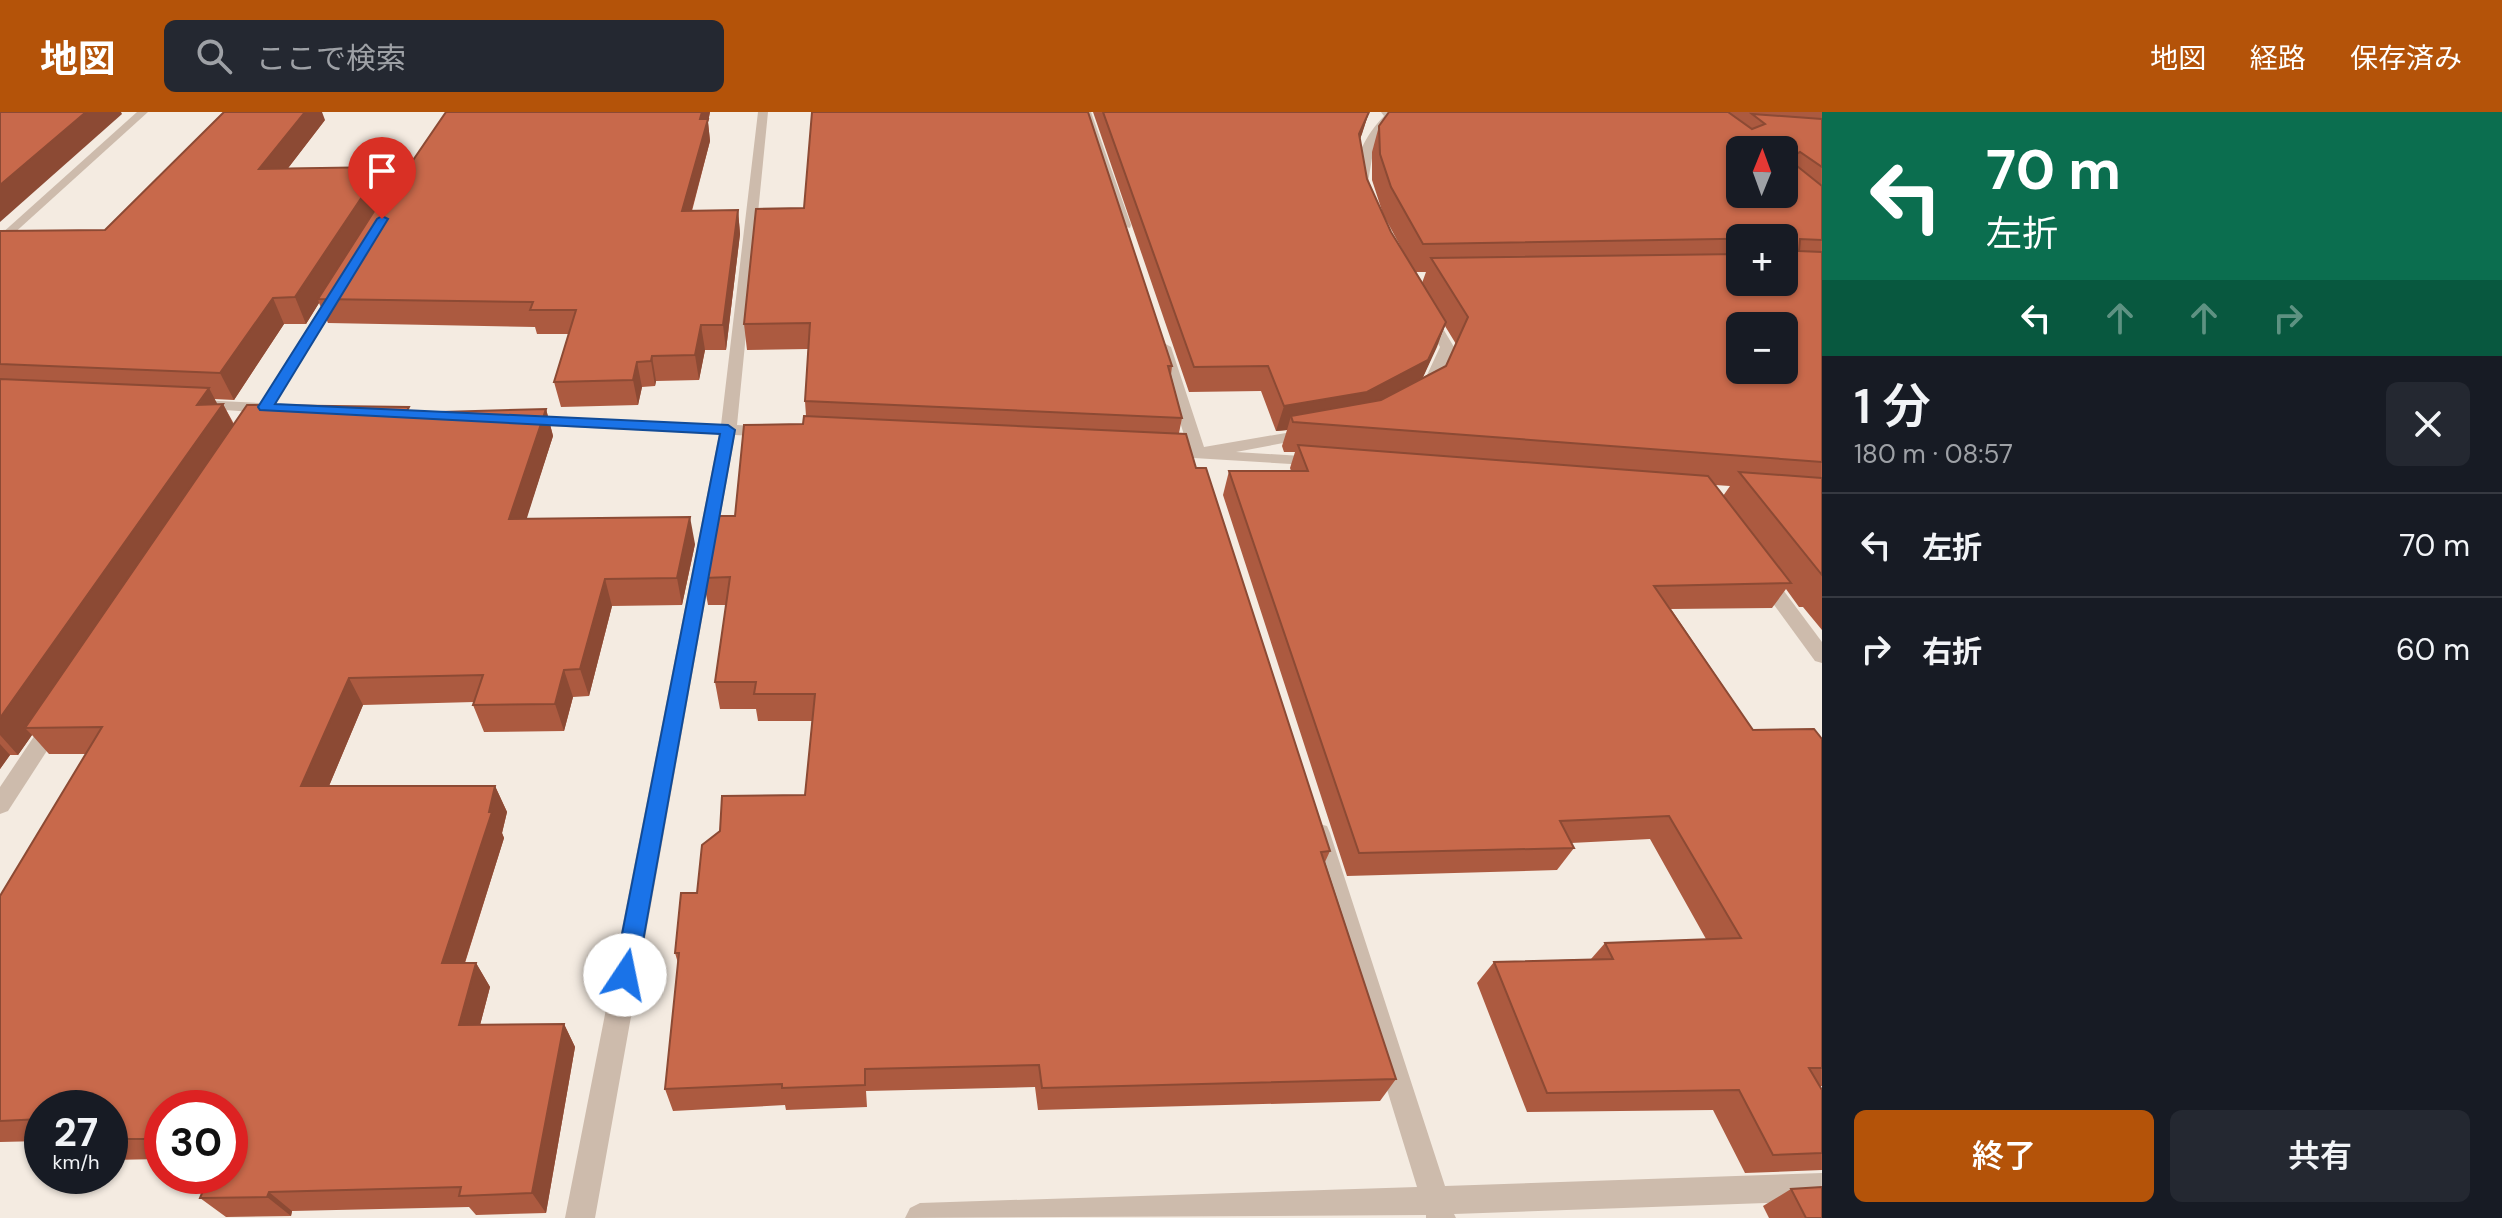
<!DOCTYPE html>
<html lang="ja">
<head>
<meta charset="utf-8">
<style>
	:root { --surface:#171b24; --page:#242831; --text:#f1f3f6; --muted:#9ea1a6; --line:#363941; --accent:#b45309 }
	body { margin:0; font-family:"DM Sans","Noto Sans JP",sans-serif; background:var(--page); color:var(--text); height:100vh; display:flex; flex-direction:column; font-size:30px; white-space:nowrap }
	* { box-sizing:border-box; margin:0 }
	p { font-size:26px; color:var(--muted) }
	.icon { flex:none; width:44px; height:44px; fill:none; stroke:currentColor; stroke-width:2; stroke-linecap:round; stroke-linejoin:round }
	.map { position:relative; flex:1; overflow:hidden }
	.details { display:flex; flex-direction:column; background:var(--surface); width:680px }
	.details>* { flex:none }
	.banner { background:#0b6e4f; color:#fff; overflow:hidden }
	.needle { width:52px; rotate:1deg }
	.controls { position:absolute; left:1726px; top:24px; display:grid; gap:16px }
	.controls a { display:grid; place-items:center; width:72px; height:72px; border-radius:12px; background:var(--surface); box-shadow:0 2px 6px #0004; font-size:40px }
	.speed { position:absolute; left:24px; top:978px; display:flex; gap:16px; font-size:40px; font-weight:700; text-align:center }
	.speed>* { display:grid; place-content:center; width:104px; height:104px; border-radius:50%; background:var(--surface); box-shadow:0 2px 6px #0004; line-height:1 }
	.speed small { font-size:20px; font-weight:400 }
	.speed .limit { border:12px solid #d22; background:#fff; color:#111 }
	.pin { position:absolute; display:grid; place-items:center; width:68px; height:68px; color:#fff; margin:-82px -34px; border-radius:50% 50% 50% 0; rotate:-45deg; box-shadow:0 0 8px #0007 }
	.pin .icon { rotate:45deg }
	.me { position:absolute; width:88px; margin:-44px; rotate:11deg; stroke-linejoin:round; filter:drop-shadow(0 0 6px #0008) }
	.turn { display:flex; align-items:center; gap:28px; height:168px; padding:0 32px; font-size:36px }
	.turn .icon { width:104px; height:104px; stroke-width:2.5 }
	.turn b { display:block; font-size:56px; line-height:68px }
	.lanes { display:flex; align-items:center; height:76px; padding:0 32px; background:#0003; justify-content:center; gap:40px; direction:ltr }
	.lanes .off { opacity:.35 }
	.round { display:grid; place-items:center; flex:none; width:84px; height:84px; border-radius:12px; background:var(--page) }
	.overview { display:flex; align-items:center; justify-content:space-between; height:136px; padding:0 32px }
	h1 { font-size:48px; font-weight:600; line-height:60px }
	.primary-button { display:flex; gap:16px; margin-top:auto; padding:16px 32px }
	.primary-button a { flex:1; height:92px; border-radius:12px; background:var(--accent); color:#fff; font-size:32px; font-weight:600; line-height:92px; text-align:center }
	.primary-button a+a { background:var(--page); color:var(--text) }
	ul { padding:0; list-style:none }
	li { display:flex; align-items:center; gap:24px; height:104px; padding:0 32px; border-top:2px solid var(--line) }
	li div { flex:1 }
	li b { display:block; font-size:30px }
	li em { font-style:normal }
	header { display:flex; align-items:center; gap:48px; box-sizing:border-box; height:112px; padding:0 40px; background:var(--accent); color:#fff }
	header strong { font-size:38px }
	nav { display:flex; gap:44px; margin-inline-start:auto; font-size:28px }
	.search { width:560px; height:72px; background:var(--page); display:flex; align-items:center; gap:20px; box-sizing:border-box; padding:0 28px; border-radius:12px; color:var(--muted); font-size:30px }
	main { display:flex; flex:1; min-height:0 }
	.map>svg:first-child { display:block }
</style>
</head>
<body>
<header>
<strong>地図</strong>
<div class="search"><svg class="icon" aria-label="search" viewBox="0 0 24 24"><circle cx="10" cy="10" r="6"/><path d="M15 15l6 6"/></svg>ここで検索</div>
<nav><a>地図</a><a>経路</a><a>保存済み</a></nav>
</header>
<main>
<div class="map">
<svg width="1822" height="1106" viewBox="0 0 1822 1106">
	<rect width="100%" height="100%" fill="#f4ebe1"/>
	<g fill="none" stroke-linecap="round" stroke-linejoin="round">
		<!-- street -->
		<g fill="#cdbbac" fill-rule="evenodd">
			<polygon points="137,0 148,0 0,134 0,123"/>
			<polygon points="758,0 768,0 737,313 771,315 779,320 771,325 735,323 595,1106 565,1106 719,322 523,313 515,308 523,303 721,313"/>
			<polygon points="1081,0 1091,0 1131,113 1130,116 1119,113"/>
			<path d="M1381 0H1392L1395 4 1374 34 1368 70 1358 73C1351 47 1367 22 1384 4Z"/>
			<path d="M332 177 344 180 275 292 280 296C275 302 263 307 255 305L254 300 194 296 192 293 200 288 260 291Z"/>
			<polygon points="1428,199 1433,200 1454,235 1435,279 1421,287 1413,282 1421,276 1440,235 1421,203"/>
			<polygon points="1164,231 1171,235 1204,335 1309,317 1317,322 1315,325 1236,340 1318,345 1324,346 1324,354 1161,344 1161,336 1188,336 1157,235"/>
			<polygon points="1765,461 1772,463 1822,530 1822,551 1815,549 1758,471 1756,467 1758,463"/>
			<polygon points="54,603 61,605 64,611 61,617 8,699 0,702 0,675 47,605"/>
			<polygon points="1319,712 1327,714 1330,721 1445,1074 1822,1061 1822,1089 1454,1102 1456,1106 1426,1106 1426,1103 905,1106 910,1096 920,1091 1417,1075 1308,721 1311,714"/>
		</g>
	</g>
	<!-- wall -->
	<g fill="#ac5a40" fill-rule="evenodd">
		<polygon points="446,0 710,0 708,10 710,29 692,99 738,98 740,122 726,238 705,238 699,268 656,269 655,274 642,275 638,293 561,295 554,270 569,222 537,222 535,215 328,211 319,191 306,212 284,212 234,288 214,287 217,292 223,292 234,312 411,301 546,297 553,324 526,407 695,432 682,493 612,494 589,584 573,585 564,619 484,620 473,593 474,590 363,593 329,674 495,674 507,700 502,721 504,726 465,851 476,851 490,875 480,913 564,912 575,935 546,1101 476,1103 469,1095 292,1099 291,1104 226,1105 200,1086 230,1064 230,996 162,996 162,1047 110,1048 110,996 42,996 42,1029 0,1030 0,784 86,642 49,642 32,623 18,643 10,643 0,657 0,119 105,118 325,8 288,56 382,55 389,76 407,57"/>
		<path d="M1093 0H1369L1360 27 1367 67 1391 120 1404 141 1383 102 1372 68V40L1379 14 1389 0H1822V518L1803 495H1799L1786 477 1772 496 1671 497 1753 618 1822 627V974H1820L1822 978V1058L1745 1061 1713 998 1527 1000 1477 871 1494 850 1591 847 1605 831 1706 827 1650 727 1571 731 1574 736 1557 758 1347 764 1223 383 1229 359H1291L1290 356 1295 340H1284L1282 334 1287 318 1276 319 1261 279 1189 280ZM1740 126H1784L1740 170ZM1415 160H1426L1422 171ZM1445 214 1456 232 1446 254 1422 267ZM1715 373 1730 374 1723 384Z"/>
		<polygon points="756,97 1172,254 1171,263 1182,306 1179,321 1196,356 1330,739 1325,750 1396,967 1380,989 1038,998 1035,975 866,979 867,995 786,998 785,993 673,999 665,977 678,851 675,841 697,781 805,683 812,609 758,609 756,597 720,597 715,570 726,493 708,493 703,466 735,404 803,312 806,304 805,289 808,237 747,238 744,212"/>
		<polygon points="1791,1077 1822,1106 1769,1106 1763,1094"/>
	</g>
	<!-- shaded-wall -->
	<g fill="#8c4a34">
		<polygon points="86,0 121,0 122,2 0,110 0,73"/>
		<polygon points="305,0 322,0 325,8 269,81 259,57"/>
		<polygon points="702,0 710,0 708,10 710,29 685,123 682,99"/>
		<polygon points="1369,0 1362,22 1353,44 1359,22"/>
		<polygon points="382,55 390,80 318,187 319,191 306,212 295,185"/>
		<polygon points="738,98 740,122 726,238 723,213"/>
		<polygon points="273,186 284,212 234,288 220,261"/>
		<polygon points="1446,210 1437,235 1419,274 1358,305 1291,304 1287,318 1276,319 1284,294"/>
		<polygon points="701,213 705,238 699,268 695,243"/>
		<polygon points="652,244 656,269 655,274 651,249"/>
		<polygon points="637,250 642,275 638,293 633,268"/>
		<polygon points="209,276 220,297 223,292 237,320 25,616 32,623 18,643 0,623 0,606"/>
		<polygon points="546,297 553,324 518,434 509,407"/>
		<polygon points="690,405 695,432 682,493 677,466"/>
		<polygon points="605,467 612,494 589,584 580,557"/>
		<polygon points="564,558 573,585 564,619 555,592"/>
		<polygon points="349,566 363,593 318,700 301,674"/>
		<polygon points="0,632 10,643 0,657"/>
		<polygon points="495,674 507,700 502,721 504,726 457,875 442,851"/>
		<polygon points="476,851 490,875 474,936 459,913"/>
		<polygon points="564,912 575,935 546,1101 532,1081"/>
		<polygon points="269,1080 292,1099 291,1104 267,1085"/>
	</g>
	<!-- building -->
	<g fill="#c8694b" stroke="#8c4a34" stroke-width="2" fill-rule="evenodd">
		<polygon points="0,0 86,0 0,73"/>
		<polygon points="224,0 305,0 259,57 382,55 295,185 273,186 220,261 0,252 0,119 105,118"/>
		<polygon points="446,0 702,0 700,7 708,7 682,99 738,98 723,213 701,213 695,243 652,244 651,249 637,250 633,268 554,270 576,198 530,198 533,190 318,187 401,57 407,57"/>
		<polygon points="812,0 1088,0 1172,254 1168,254 1182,306 805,289 810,211 744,212 756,97 804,96"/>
		<polygon points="1103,0 1369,0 1359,22 1367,67 1391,120 1446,210 1428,248 1367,280 1284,294 1268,254 1194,255"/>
		<path d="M1389 0H1728L1752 17 1765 12 1752 2 1822 7V55L1800 40 1796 42 1797 54 1822 74V128L1800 127 1799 139 1822 140V350L1293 310 1291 304 1381 288 1446 254 1468 205 1431 146 1740 142V170H1784V126L1423 132 1391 75 1380 42 1379 14ZM1740 38H1784V82H1740ZM1740 214H1784V258H1740Z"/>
		<polygon points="0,267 209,276 197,293 223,292 0,606"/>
		<polygon points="247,293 409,295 406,301 546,297 509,407 690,405 677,466 605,467 580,557 564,558 555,592 473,593 483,563 349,566 301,674 495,674 489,700 492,700 442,851 476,851 459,913 564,912 532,1081 459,1084 461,1075 269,1080 267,1085 200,1086 209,1064 230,1064 230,996 162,996 162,1027 110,1027 110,996 42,996 42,1007 0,1009 0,784 102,615 25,616"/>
		<polygon points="804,304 1186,322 1196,356 1206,356 1330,739 1321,740 1396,967 1042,976 1039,953 865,957 865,973 782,976 782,972 665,977 679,841 675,841 681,781 697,781 702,733 720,719 722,684 805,683 815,582 754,582 756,570 715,570 730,465 703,466 714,404 735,404 744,313 803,312"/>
		<polygon points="1298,333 1708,364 1791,471 1654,474 1753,618 1814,617 1822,627 1822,956 1809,956 1822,978 1822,1041 1773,1043 1739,978 1547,981 1494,850 1613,847 1605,831 1741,826 1669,704 1560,709 1574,736 1359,741 1229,359 1308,359"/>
		<polygon points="1739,360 1822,366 1822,463"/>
		<polygon points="1822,1075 1822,1106 1806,1106 1791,1077"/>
	</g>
	<!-- route -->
	<polygon fill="#1a73e8" stroke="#114b97" stroke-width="2" points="382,104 388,107 275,292 728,313 735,318 637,863 633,871 625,874 617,871 614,863 720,322 260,298 258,295 377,107"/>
</svg>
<div class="controls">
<a><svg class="needle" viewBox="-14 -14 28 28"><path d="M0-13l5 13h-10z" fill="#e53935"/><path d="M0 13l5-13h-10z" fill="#9ea1a6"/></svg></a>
<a>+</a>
<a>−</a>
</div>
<div class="speed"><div>27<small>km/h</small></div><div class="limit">30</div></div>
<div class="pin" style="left:382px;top:107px;background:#d93025"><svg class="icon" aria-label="arrive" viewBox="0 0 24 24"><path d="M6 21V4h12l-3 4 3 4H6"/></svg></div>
<svg class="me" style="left:625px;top:863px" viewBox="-20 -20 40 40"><circle r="19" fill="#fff"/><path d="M0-13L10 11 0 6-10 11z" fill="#1a73e8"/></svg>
</div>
<section class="details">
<div class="banner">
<div class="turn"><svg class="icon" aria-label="left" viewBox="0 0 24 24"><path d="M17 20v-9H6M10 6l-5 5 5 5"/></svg><div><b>70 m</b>左折</div></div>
<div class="lanes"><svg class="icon" aria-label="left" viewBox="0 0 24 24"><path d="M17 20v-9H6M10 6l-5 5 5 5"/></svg><svg class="icon off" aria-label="ahead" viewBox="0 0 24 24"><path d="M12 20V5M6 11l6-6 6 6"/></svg><svg class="icon off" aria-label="ahead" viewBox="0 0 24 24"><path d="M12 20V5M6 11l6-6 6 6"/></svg><svg class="icon off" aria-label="right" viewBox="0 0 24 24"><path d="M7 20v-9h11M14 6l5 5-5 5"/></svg></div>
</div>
<div class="overview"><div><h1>1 分</h1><p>180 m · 08:57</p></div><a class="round"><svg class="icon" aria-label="close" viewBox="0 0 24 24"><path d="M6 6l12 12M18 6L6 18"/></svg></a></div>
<ul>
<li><svg class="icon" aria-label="left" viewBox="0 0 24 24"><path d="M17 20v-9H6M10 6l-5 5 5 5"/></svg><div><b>左折</b></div><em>70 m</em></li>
<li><svg class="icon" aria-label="right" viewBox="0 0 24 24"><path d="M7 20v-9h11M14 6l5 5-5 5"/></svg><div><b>右折</b></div><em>60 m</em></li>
</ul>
<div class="primary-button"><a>終了</a><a>共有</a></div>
</section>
</main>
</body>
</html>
